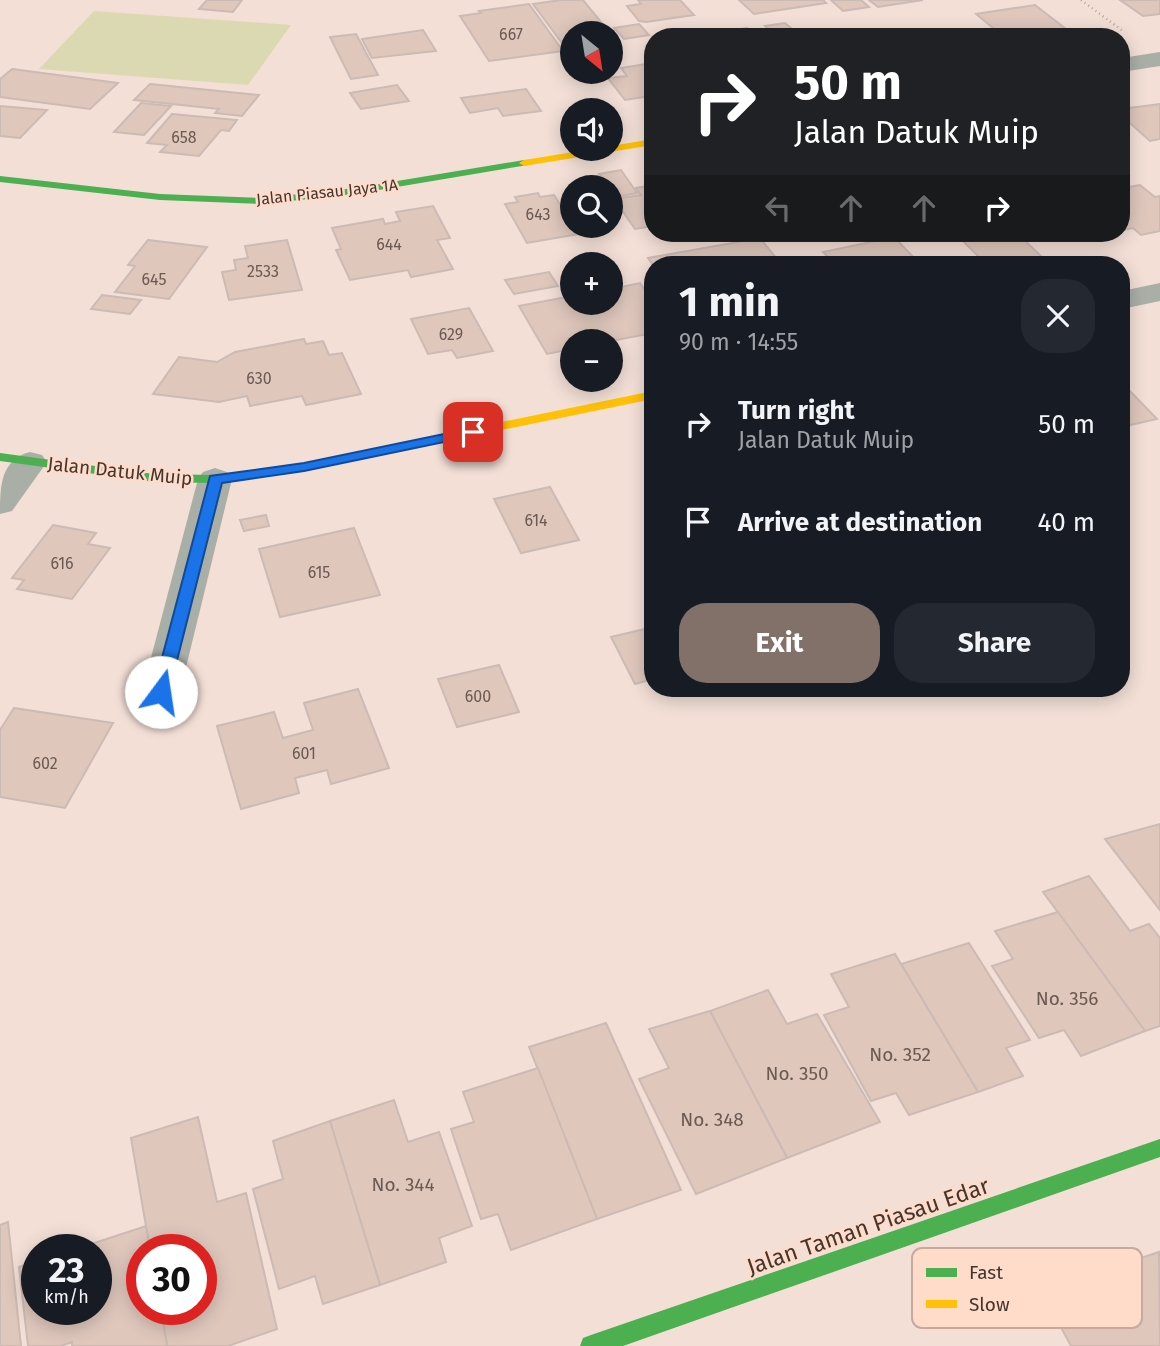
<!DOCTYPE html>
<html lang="en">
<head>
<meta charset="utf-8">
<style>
	:root { --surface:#171b24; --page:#242831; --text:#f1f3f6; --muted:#9ea1a6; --accent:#817169 }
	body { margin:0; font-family:"Fira Sans",sans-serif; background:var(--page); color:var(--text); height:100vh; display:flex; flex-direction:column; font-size:26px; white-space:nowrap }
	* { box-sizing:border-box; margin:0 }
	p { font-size:23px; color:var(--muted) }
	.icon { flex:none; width:38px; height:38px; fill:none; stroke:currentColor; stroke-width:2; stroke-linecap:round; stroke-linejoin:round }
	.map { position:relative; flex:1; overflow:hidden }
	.panel { position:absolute; left:644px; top:256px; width:486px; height:441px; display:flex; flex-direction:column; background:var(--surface); border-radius:28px; box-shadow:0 4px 18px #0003 }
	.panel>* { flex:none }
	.banner { position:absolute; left:644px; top:28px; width:486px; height:214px; border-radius:28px; box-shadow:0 4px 18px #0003; background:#202124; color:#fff; overflow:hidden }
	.needle { width:46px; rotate:150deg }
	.tools { position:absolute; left:560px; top:21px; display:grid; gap:14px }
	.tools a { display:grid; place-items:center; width:63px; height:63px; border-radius:50%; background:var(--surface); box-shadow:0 4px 18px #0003; font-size:35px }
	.speed { position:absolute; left:21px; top:1234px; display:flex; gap:14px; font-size:35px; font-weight:700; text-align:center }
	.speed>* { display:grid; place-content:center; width:91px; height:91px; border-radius:50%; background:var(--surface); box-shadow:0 4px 18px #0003; line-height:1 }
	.speed small { font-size:18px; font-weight:400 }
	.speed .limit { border:10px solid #d22; background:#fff; color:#111 }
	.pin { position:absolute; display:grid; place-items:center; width:60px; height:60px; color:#fff; margin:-30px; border-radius:14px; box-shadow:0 4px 10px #0006 }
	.me { position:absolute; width:77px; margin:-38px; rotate:14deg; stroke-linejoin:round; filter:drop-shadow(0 0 5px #0008) }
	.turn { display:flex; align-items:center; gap:24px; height:147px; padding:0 35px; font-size:32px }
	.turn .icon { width:91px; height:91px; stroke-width:2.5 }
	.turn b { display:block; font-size:49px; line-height:60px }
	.lanes { display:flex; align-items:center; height:66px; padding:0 35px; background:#0003; justify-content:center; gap:35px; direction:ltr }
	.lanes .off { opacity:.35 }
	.round { display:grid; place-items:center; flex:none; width:74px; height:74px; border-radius:28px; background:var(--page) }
	.overview { display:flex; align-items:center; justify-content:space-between; height:119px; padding:0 35px }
	h1 { font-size:42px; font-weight:700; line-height:52px }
	.cta { display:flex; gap:14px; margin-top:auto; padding:14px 35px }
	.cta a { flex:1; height:80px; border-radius:28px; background:var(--accent); color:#fff; font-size:28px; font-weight:700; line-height:80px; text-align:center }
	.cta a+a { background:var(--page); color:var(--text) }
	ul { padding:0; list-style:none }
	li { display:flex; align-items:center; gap:21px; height:98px; padding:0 35px }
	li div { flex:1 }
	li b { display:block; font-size:26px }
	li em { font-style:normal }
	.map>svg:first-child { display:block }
</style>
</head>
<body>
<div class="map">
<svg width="1160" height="1346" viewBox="0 0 1160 1346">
	<rect width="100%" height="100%" fill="#f3dfd6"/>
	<!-- green -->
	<polygon fill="#dbd9b2" points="94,11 291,25 248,85 39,69"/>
	<!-- building -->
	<g fill="#dfc7bc" stroke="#cbbbb4" stroke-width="2">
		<polygon points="207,0 242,0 233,12 199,9"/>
		<polygon points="561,0 583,0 610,33 572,33 572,50 568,51 533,4"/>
		<polygon points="638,0 680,0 694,15 646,22 639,21 627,6 641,4"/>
		<polygon points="739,0 823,0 826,3 754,14"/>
		<polygon points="831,0 861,0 869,7 843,11"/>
		<polygon points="869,0 923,0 878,7"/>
		<polygon points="1120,0 1160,0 1160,14 1143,16"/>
		<polygon points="529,4 563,51 489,61 460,16 481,13 479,11"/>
		<polygon points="1035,5 1070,32 1036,37 1004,37 976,14"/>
		<polygon points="785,23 792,29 771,32 765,26"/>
		<polygon points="639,24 649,35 624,39 614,28"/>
		<polygon points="747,28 755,37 697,36"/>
		<polygon points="898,29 901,32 922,29 930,37 863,37 860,34"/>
		<polygon points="423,30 436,51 372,58 362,39"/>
		<polygon points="356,34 378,75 351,79 330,37"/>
		<polygon points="653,63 653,100 647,100 644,97 625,100 608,78 627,76 621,68"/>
		<polygon points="12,69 118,83 90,109 0,97 0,79"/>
		<polygon points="150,84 259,95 242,116 215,113 219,109 134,100"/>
		<polygon points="397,85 409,101 361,109 350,93"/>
		<polygon points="526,89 541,111 503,116 498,108 470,113 461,98"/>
		<polygon points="141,103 171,106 144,135 114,132"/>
		<polygon points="1160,104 1160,139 1150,141 1122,116 1122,109"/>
		<polygon points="0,106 47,110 20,138 0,136"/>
		<polygon points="172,114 237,120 229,131 221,130 199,156 160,152 167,145 147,143"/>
		<polygon points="621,170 637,193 615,197 611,187 599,174"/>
		<polygon points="653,185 653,226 635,229 614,199 641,195 636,188"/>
		<polygon points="1140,185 1155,197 1160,196 1160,231 1141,235 1133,228 1122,230 1122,188"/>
		<polygon points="538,193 540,197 554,195 579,234 527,243 505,204 518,202 515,197"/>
		<polygon points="433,206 450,238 437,240 453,269 411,277 408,270 350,280 336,250 341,249 332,228 383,219 385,224 400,221 396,212"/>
		<polygon points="955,233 1017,233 1044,259 1018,264 986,264"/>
		<polygon points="894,237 920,264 835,264 823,252"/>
		<polygon points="760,238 781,264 653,265 648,258"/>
		<polygon points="148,240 207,247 169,299 115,292 135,266 128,265"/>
		<polygon points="287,240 302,290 229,300 222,272 236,270 234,260 248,258 245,246"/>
		<polygon points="549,272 558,286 514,294 505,280"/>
		<polygon points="640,283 653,302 653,333 611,341 572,341 572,349 547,354 519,306 572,296 572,303 611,303 611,289"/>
		<polygon points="102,295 141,300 130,314 91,309"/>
		<polygon points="469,308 493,351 457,358 452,350 428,354 411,319"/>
		<polygon points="304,339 306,344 323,341 329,355 342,353 361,394 306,405 302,396 250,406 247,396 219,402 153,394 179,357 217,362 235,352"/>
		<polygon points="1122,383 1157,419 1122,427"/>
		<polygon points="550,487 579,540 521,553 494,499"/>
		<polygon points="266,515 269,526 244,531 240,520"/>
		<polygon points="53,525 96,533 88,544 110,548 72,599 17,589 24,580 12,578"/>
		<polygon points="354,528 380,595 280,617 259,549"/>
		<polygon points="653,627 653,679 635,684 611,637"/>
		<polygon points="499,665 519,712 457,727 438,679"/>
		<polygon points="358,689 389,768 331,784 327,770 295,778 299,793 241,809 217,726 274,712 283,738 313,730 304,703"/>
		<polygon points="14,708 113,723 65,808 0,797 0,730"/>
		<polygon points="1160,824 1160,910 1105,839"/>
		<polygon points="1089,876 1130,931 1149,924 1160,938 1160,1026 1145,1031 1043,892"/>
		<polygon points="1058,912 1145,1031 1081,1056 1064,1030 1039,1038 992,966 1013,959 995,931"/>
		<polygon points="969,943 1030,1040 1006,1048 1023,1076 978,1092 901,964"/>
		<polygon points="895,954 978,1092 909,1115 896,1093 871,1101 824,1015 849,1007 831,974"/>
		<polygon points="768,990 787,1024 817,1014 880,1122 787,1158 710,1011"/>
		<polygon points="710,1011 787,1158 696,1194 639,1079 669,1068 649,1029"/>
		<polygon points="606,1023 681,1190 597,1219 529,1047"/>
		<polygon points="538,1068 597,1219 511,1250 498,1214 481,1219 451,1129 474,1122 463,1092"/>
		<polygon points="394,1100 408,1142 439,1132 472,1226 439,1238 446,1262 380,1285 330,1121"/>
		<polygon points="198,1117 217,1202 246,1193 277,1329 228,1346 167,1346 161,1309 201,1309 201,1250 150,1250 131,1138"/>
		<polygon points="330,1121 380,1285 323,1304 315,1276 279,1289 253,1189 283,1179 273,1141"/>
		<polygon points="8,1222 21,1346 0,1346 0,1225"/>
		<polygon points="146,1226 150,1250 142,1250 142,1309 161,1309 167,1346 72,1346 72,1342 61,1346 28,1346 19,1267 37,1261 37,1309 96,1309 96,1250 73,1250"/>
		<polygon points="1159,1252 1160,1346 1071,1346 1042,1292"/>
	</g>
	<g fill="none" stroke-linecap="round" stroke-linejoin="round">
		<!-- path -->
		<polyline stroke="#aba9a2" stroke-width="2.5" stroke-dasharray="1 3.5" stroke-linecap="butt" points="1081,0 1123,31"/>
		<!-- street -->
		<g fill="#a9afa6" fill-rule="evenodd">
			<polygon points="1160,52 1160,66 1122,72 1122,58"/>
			<polygon points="1160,283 1160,301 1122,309 1122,291"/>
			<path d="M30 452 42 455 47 462 12 511 0 514C0 487 0 460 30 452Z"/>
			<polygon points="215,468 227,472 232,479 180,692 175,702 161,706 147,702 142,692 198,479 203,472"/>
		</g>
		<!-- fast -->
		<g fill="#4caf50" fill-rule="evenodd">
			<polygon points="524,160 528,161 528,165 355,194 262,204 160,200 0,182 0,176 160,194 262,198 355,188"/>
			<polygon points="438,435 445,439 443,442 304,471 215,483 154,482 0,461 0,453 154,474 215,475 304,463"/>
			<polygon points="1160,1139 1160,1157 623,1346 580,1346 583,1338 591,1335"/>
		</g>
		<!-- slow -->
		<g fill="#ffc107" fill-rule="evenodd">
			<polygon points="653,139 653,145 524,166 519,163 524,160 592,149 611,149 611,146"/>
			<polygon points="653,391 653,399 438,443 431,439 438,435"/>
		</g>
	</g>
	<!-- route -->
	<polygon fill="#1a73e8" stroke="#114b97" stroke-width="2" points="473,428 478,429 478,435 304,471 222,483 169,692 161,698 155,696 153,692 210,476 304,463"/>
	<g text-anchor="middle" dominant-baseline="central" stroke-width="5" stroke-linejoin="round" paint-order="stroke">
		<!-- number labels -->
		<g font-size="16" fill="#6a5a52">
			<text x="511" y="34">667</text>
			<text x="184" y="137">658</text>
			<text x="538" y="214">643</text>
			<text x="389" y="244">644</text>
			<text x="263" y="271">2533</text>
			<text x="154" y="279">645</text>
			<text x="451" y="334">629</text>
			<text x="259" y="378">630</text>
			<text x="536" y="520">614</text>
			<text x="62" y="563">616</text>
			<text x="319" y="572">615</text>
			<text x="478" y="696">600</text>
			<text x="304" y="753">601</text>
			<text x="45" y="763">602</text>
		</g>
		<!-- far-street labels -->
		<g font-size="16" fill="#43362f" stroke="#ffdbca">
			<text transform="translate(327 192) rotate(-6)">Jalan Piasau Jaya 1A</text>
		</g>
		<!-- street labels -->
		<g font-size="19" fill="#43362f" stroke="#ffdbca">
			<text transform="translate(120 471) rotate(6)">Jalan Datuk Muip</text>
		</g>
		<!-- near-number labels -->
		<g font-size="19" fill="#6a5a52">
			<text x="1067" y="998">No. 356</text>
			<text x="900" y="1054">No. 352</text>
			<text x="797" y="1073">No. 350</text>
			<text x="712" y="1119">No. 348</text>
			<text x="403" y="1184">No. 344</text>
		</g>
		<!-- near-street labels -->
		<g font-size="23" fill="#43362f" stroke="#ffdbca">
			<text transform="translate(868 1226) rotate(-19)">Jalan Taman Piasau Edar</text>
		</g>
	</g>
	<!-- legend -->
	<rect x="912" y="1248" width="230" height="80" rx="10" fill="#ffdbca" stroke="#c7aa9c" stroke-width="2"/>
	<rect x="926" y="1268" width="31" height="9" fill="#4caf50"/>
	<rect x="926" y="1300" width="31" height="8" fill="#ffc107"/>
	<g font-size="19" fill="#43362f">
		<text x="969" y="1279">Fast</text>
		<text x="969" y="1311">Slow</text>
	</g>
</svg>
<div class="tools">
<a><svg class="needle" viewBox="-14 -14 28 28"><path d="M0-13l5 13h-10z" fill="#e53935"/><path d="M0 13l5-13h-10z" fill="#9ea1a6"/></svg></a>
<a><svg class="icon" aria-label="sound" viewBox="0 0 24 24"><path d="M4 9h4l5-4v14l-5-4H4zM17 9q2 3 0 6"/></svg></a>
<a><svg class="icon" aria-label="search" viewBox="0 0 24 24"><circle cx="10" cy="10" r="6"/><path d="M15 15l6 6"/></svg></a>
<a>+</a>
<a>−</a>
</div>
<div class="speed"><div>23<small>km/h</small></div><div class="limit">30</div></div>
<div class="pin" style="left:473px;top:432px;background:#d93025"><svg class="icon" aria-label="arrive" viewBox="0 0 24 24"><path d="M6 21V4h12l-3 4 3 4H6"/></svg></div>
<svg class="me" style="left:161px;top:692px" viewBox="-20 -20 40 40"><circle r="19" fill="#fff"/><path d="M0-13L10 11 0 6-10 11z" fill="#1a73e8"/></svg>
<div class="banner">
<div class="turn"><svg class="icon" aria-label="right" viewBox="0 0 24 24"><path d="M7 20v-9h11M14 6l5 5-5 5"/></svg><div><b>50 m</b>Jalan Datuk Muip</div></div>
<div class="lanes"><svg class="icon off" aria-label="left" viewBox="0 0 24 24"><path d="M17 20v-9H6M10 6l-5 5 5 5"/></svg><svg class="icon off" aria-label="ahead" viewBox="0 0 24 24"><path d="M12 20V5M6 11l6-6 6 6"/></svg><svg class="icon off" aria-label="ahead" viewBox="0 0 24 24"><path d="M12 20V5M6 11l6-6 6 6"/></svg><svg class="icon" aria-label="right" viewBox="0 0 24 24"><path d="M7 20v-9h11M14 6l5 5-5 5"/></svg></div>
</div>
<section class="panel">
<div class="overview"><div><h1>1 min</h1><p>90 m · 14:55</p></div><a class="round"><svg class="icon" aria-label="close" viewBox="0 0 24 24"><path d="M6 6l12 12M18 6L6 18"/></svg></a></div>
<ul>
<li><svg class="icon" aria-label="right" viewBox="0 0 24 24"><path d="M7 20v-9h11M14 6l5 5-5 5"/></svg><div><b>Turn right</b><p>Jalan Datuk Muip</p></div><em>50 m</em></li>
<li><svg class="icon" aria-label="arrive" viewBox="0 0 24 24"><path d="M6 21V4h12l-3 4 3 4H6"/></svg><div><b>Arrive at destination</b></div><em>40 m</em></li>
</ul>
<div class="cta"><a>Exit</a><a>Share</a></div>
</section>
</div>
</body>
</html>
